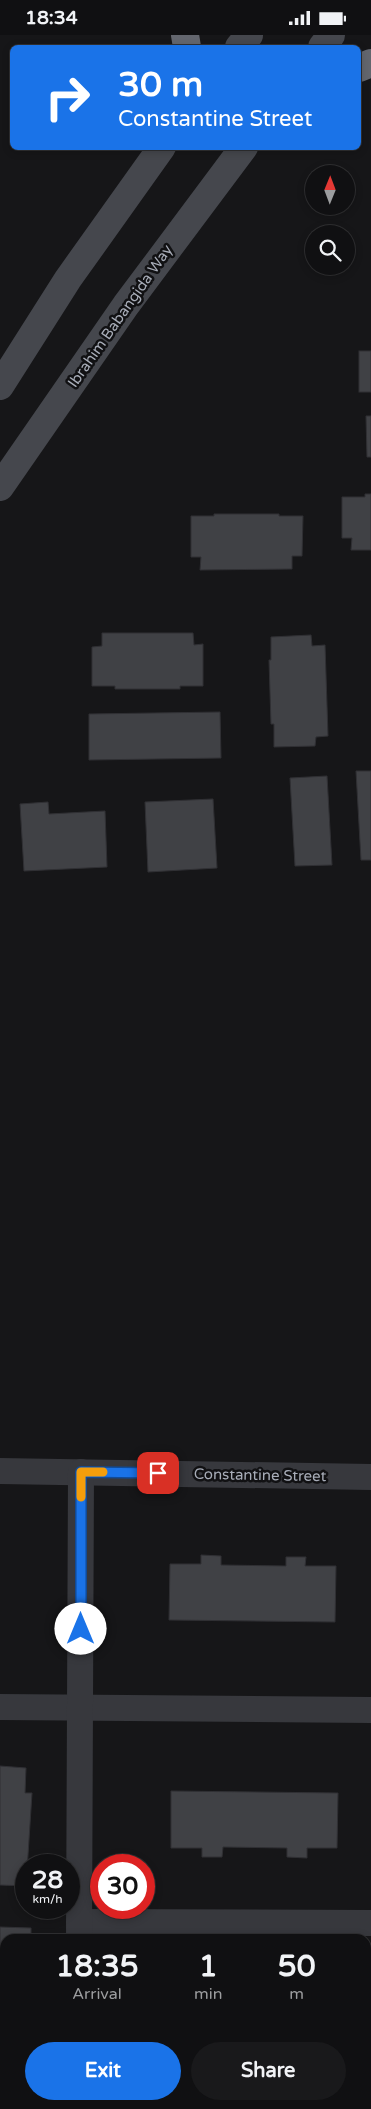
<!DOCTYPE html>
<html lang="en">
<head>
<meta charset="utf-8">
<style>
	:root { --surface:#101012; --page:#19191b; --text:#f1f3f6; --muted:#9c9d9f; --line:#303032; --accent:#1a73e8 }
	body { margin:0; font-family:"Varela Round",sans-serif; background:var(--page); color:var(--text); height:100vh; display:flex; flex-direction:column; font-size:19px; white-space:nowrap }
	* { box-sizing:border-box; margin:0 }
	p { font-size:16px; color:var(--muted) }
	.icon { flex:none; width:28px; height:28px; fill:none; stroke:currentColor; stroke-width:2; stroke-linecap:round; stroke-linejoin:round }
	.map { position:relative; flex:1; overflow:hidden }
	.sheet { position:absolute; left:0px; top:1899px; width:371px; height:176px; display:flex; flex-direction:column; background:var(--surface); border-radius:15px 15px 0 0; box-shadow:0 2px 8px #0003,0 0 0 1px var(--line) }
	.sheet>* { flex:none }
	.guide { position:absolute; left:10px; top:10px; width:351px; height:105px; border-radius:8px; box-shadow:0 2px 8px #0003,0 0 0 1px var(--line); background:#1a73e8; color:#fff; overflow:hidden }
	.needle { width:32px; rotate:1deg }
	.fabs { position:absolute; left:305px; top:130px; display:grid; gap:10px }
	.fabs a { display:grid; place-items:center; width:50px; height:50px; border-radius:50%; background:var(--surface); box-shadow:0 2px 8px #0003,0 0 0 1px var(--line); font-size:25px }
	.speed { position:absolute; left:15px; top:1819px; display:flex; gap:10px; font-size:25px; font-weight:700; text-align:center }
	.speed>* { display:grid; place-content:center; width:65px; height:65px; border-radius:50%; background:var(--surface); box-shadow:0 2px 8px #0003,0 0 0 1px var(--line); line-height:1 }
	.speed small { font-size:12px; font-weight:400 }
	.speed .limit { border:8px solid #d22; background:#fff; color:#111 }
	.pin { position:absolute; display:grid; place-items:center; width:42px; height:42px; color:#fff; margin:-21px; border-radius:10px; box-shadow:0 2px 8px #0006 }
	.me { position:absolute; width:55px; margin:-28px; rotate:0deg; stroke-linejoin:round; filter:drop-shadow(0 0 4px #0008) }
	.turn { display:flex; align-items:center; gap:18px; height:105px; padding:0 25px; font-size:22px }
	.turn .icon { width:65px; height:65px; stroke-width:2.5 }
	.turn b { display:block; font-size:35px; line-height:42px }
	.eta { display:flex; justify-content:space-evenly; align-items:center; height:85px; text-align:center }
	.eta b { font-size:30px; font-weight:700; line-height:35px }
	.action { display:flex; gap:10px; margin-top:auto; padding:10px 25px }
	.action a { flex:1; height:58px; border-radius:30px; background:var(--accent); color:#fff; font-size:20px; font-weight:700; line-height:58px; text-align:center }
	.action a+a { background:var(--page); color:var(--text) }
	.status { display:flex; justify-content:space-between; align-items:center; height:35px; padding:0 25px; background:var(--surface); direction:ltr }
	.status svg { height:14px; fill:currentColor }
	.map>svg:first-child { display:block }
</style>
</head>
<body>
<div class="status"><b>18:34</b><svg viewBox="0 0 49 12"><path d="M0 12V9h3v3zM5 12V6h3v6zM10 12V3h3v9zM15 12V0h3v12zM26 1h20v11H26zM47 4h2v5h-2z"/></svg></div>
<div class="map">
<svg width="371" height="2074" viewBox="0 0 371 2074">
	<rect width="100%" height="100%" fill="#161618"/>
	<!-- building -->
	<g fill="#404145" stroke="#303034">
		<rect x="359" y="316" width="12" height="41"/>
		<polygon points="366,381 371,381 371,422 367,422"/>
		<polygon points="365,459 371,459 371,515 351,515 352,503 342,503 342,462 365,462"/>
		<polygon points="214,479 279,479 279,481 303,481 302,521 292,521 292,534 200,535 201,522 191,522 191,481 214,481"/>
		<polygon points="102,598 193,598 194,610 203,609 203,651 180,651 180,654 115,654 115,651 92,651 92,612 102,611"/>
		<polygon points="311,600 312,611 325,610 328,701 316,702 315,711 274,712 274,689 271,689 269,625 271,625 271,602"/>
		<polygon points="220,677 221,723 89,725 89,679"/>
		<polygon points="356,736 371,736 371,825 361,825"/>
		<polygon points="327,741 332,830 295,831 290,743"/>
		<polygon points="213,764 217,833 148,837 145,767"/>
		<polygon points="48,767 49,779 105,776 107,832 24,836 20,769"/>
		<polygon points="201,1520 221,1521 221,1530 286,1531 286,1522 306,1522 305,1531 336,1531 335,1587 169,1585 170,1529 201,1529"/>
		<polygon points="0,1731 26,1733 25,1758 32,1758 26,1851 0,1850"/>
		<polygon points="171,1756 338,1758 337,1813 307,1813 307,1823 287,1822 287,1813 223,1812 222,1822 202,1822 202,1813 171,1813"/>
		<polygon points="0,1892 31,1893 31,1904 5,1904 5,1961 0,1961"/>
		<rect x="366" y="1974" width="5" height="63"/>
		<rect x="366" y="2044" width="5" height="23"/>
		<polygon points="0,2060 5,2060 5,2070 26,2070 26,2074 0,2074"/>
		<rect x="163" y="2070" width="39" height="4"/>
		<rect x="233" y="2070" width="68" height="4"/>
	</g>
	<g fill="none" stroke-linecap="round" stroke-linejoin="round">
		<!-- street -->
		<g stroke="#37383d" stroke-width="26">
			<polyline points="0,1436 371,1442"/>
			<polyline points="0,1672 371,1675"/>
			<polyline points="79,1887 371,1888"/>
			<polyline points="79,1904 81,1437"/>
			<polyline points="78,2074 78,2070"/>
		</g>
		<!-- secondary -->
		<g stroke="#45474d" stroke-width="28">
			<polyline points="239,12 249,0"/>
			<polyline points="322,12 331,0"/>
			<polyline points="0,351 68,244 162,112"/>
			<polyline points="0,452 126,270 244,112"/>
		</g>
		<!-- highway -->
		<g stroke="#63666e" stroke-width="28">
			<polyline points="185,0 187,12"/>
			<polyline points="359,33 371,28"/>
		</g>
	</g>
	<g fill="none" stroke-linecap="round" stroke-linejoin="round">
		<defs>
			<polyline id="route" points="81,1594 81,1437 158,1438"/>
		</defs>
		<!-- route casing -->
		<use href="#route" stroke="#114b97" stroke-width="12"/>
		<!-- route -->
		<use href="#route" stroke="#1a73e8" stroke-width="9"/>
		<!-- slow -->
		<polyline stroke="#f59e0b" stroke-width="9" points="81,1462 81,1437 103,1437"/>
	</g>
	<g text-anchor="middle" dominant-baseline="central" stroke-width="5" stroke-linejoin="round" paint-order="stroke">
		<!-- street labels -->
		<g font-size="15" fill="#a8adb8" stroke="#111113">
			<text transform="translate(120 281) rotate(-55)">Ibrahim Babangida Way</text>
			<text transform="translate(260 1440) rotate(1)">Constantine Street</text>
		</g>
	</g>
</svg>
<div class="fabs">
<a><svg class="needle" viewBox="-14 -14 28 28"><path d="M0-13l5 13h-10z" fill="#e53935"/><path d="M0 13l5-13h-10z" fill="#9c9d9f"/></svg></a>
<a><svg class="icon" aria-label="search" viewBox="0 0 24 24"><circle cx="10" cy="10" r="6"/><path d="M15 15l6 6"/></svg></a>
</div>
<div class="speed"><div>28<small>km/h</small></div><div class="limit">30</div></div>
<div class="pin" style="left:158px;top:1438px;background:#d93025"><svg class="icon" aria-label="arrive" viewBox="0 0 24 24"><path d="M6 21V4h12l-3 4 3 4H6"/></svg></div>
<svg class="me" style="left:81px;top:1594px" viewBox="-20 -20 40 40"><circle r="19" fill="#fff"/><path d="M0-13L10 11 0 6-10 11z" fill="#1a73e8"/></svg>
<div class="guide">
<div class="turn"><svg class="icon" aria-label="right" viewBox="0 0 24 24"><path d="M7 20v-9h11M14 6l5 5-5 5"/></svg><div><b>30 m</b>Constantine Street</div></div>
</div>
<section class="sheet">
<div class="eta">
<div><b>18:35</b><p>Arrival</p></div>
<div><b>1</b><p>min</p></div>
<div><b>50</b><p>m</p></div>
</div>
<div class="action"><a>Exit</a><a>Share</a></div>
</section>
</div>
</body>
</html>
